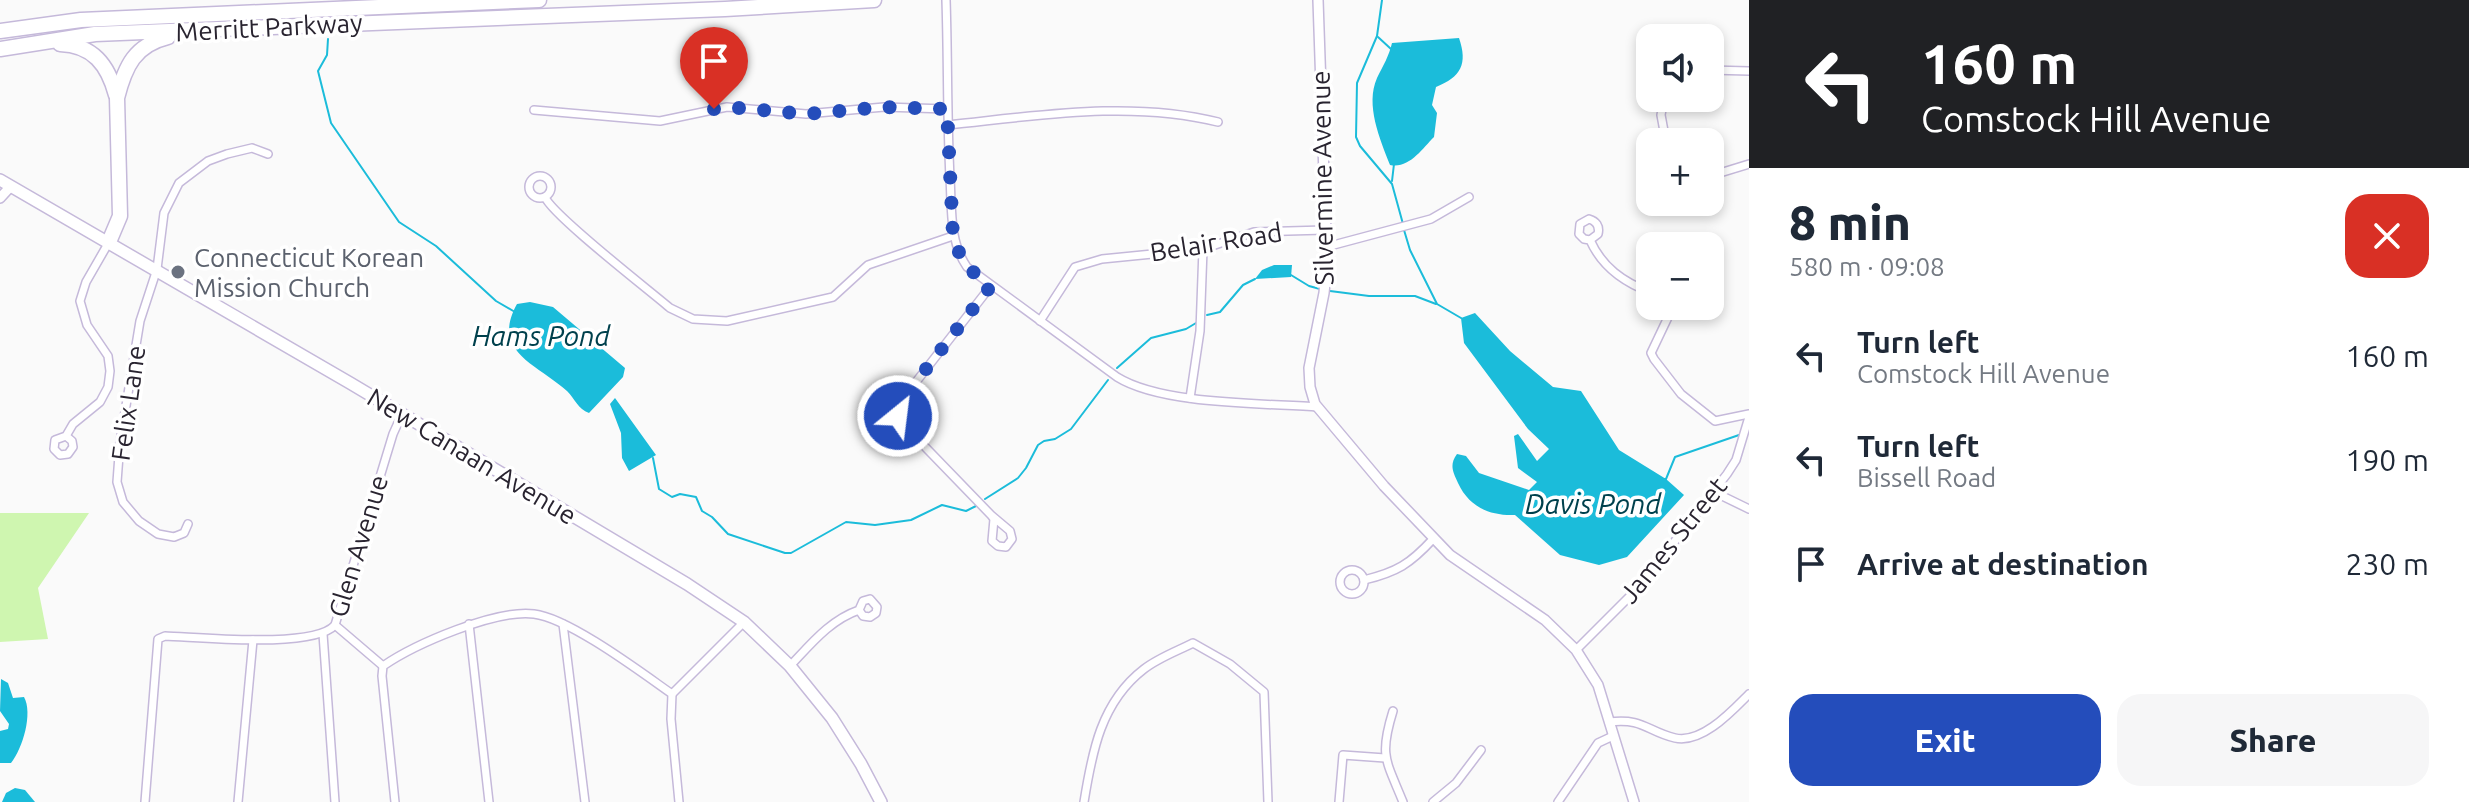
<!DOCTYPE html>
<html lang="en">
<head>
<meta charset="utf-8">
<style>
	:root { --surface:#fff; --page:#f6f6f7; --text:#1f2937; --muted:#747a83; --accent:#244dbb }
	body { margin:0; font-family:Ubuntu,sans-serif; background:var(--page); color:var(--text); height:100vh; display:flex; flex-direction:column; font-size:30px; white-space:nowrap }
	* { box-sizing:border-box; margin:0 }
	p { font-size:26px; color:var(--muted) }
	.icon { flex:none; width:44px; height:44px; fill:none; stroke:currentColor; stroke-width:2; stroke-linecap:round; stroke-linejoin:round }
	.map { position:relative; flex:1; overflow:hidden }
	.details { display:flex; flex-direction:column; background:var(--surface); width:720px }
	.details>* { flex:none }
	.top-card { background:#202124; color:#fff; overflow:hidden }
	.buttons { position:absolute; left:1636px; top:24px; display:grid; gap:16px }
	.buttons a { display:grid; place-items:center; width:88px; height:88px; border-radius:16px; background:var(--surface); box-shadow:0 4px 12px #0003; font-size:40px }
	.pin { position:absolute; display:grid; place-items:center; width:68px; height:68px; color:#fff; margin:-82px -34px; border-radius:50% 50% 50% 0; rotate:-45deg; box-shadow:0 0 8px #0007 }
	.pin .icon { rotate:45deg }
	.me { position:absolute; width:88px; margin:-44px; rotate:29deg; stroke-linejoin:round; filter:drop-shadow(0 0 6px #0008) }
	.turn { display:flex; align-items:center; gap:28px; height:168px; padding:0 40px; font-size:36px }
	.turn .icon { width:104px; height:104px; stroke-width:2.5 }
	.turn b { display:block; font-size:56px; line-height:68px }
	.round { display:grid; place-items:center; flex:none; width:84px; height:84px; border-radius:24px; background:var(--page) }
	.head { display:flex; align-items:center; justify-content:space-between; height:136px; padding:0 40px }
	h1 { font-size:48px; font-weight:800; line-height:60px }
	.button { display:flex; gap:16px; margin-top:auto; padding:16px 40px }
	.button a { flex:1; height:92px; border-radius:24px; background:var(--accent); color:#fff; font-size:32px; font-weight:800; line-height:92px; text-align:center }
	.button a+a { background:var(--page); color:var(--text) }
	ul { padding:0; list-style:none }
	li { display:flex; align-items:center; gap:24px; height:104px; padding:0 40px }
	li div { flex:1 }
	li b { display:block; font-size:30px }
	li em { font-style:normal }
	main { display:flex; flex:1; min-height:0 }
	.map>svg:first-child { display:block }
</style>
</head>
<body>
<main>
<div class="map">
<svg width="1749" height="802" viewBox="0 0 1749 802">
	<rect width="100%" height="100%" fill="#fafafa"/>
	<!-- green -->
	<polygon fill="#cff6b0" points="0,513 89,513 38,588 48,639 0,642"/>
	<!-- water -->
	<g fill="#1bbcda">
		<path d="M1459 38C1468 64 1461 77 1436 87L1432 105 1437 113 1434 137C1422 149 1409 169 1390 165 1380 139 1365 105 1377 78 1383 66 1389 56 1392 43Z"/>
		<polygon points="1274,265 1292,265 1291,277 1255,279 1262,270"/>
		<path d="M530 302 553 307 625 368 623 377 589 413C578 409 575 399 567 391 539 365 490 352 517 304Z"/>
		<path d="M1475 313 1510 351 1553 387 1581 391 1619 450 1666 479 1684 495 1627 557 1599 565 1560 555 1515 515C1490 516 1469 507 1458 483 1453 472 1449 465 1457 454L1466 456 1479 473 1529 490 1537 482 1518 468 1514 436 1518 434 1537 461 1549 449 1528 429 1464 343 1461 318Z"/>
		<polygon points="615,398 656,455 629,471 622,458 621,433 610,404"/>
		<path d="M1 679 8 683 13 698 24 697C33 713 23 748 11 763H0V731L8 729 9 724 0 711Z"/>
		<polygon points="15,788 25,790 35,802 2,802 6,793"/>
	</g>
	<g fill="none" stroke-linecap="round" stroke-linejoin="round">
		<!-- stream -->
		<g stroke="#1bbcda" stroke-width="2">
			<polyline points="1382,0 1377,36 1357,83 1356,137 1360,146 1392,184 1403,224"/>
			<polyline points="1378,37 1391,49"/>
			<polyline points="328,39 327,55 318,71 331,123 399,222 436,246 496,301 515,312"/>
			<polyline points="1392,181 1394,164"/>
			<polyline points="1404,230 1410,250 1437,304 1461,318"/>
			<polyline points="1291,275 1309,286 1320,289"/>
			<polyline points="1330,291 1369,296 1415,296 1436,304"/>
			<polyline points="1207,315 1220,312 1243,285 1255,279"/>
			<polyline points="1117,368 1151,338 1186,329 1196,323"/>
			<polyline points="653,458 659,489 672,497 680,494 696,497 702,511 712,517 728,534 785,553 791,553 846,522 875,525 911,520 942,505 966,511 976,506"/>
			<polyline points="1663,479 1666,479 1675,457 1739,435"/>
			<polyline points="985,499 1018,478 1026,468 1038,445 1044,441 1055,439 1071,429 1108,380"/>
		</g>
		<defs>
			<g id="minor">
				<path d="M946 0C948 59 947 119 950 178 952 209 949 241 967 267L1117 377C1162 405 1263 403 1318 407"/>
				<polyline points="1710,70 1749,71"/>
				<polyline points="1664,98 1661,115 1666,142"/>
				<polyline points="534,110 660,121 727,107 806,114 884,107 947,109"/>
				<path d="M947 125C1036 116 1130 100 1218 122"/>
				<polyline points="1710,176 1749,164"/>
				<circle cx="540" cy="187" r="11"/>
				<path d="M545 197C552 215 649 290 670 308L693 319 727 321 833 297 868 265 953 236"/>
				<path d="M1590 240 1598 234C1600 226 1596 221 1589 219L1580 224 1579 234 1584 239 1590 240C1602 267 1623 282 1650 292"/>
				<polyline points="1326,247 1431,219 1469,197"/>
				<polyline points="990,287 898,405 900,421 991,515 994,519 992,541 998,546 1006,547 1012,539 1010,531 991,515"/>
				<polyline points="1670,306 1670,313 1651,353 1654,359 1681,394 1715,421 1749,414"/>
				<polyline points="1040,321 1075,267 1102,259 1203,249 1254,232 1325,230"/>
				<polyline points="1190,398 1200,331 1203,249"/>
				<polyline points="66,436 72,441 73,447 68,454 60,455 54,449 55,440 66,436 73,424 100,402 108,387 110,371 108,356 87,325 80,301 86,282 109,242"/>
				<polyline points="1714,492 1749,509"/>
				<polyline points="188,524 184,533 174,537 158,534 139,521 123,502 117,482 120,442 140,321 157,269 164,213 179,183 208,161 227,154 252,148 268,154"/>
				<circle cx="1352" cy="582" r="12"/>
				<path d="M1364 580C1397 572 1410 564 1433 539"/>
				<polyline points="469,624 489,802"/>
				<polyline points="563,624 585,802"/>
				<polyline points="335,625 383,666"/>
				<polyline points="323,634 335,802"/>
				<polyline points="1576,650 1640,586 1727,474 1736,460 1749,417"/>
				<path d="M790 666C811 644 830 620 859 610L863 601 870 599 877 607 876 613 870 617 863 616 859 610"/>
				<polyline points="672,694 744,622"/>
				<path d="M1393 711C1379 756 1386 760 1403 802"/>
				<path d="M1609 722C1644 718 1646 731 1675 738 1702 744 1732 711 1749 694"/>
				<path d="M145 802 158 639 165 636C199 637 314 649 335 625L393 434 402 414"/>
				<polyline points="238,802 253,640"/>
				<path d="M395 802 382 676 383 666C415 644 496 609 534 614 569 618 642 673 672 694L671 719 679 802"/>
				<path d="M1084 802C1092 752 1101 702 1144 669 1158 658 1177 651 1193 643L1230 664 1264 692 1268 802"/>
				<polyline points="1339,802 1343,755 1385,758"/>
				<polyline points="1433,802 1456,783 1481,750"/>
				<polyline points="1558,802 1598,743 1613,736"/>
			</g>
			<g id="tertiary">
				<polyline points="1318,0 1327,262 1324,293 1309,368 1310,387 1315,404 1384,486 1450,555 1545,620 1576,650 1598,685 1634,802"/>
				<polyline points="0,198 11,186"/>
			</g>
			<polyline id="primary" points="0,180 350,383 687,584 744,622 790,666 832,718 861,764 881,802"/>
			<g id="motorway">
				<polyline points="0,31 81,20 539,0"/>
				<path d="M60 44C93 45 108 65 116 95"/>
				<polyline points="0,49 95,34 725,9 874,0"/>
				<path d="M109 242 120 216 117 98C125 66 135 45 168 37"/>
			</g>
		</defs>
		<!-- minor casing -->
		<use href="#minor" stroke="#c5b9da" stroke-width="10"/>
		<!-- tertiary casing -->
		<use href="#tertiary" stroke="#c5b9da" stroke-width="12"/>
		<!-- primary casing -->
		<use href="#primary" stroke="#c5b9da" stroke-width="14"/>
		<!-- motorway casing -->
		<use href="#motorway" stroke="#c5b9da" stroke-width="17"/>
		<!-- minor -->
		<use href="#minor" stroke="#fff" stroke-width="7"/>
		<!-- tertiary -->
		<use href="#tertiary" stroke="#fff" stroke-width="9"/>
		<!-- primary -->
		<use href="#primary" stroke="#fff" stroke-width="11"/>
		<!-- motorway -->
		<use href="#motorway" stroke="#fff" stroke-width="14"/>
	</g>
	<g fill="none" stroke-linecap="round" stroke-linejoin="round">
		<!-- route -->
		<path stroke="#244dbb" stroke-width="14" stroke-dasharray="0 25.2" d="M714 109 727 107 806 114 884 107 947 109 953 236C960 261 971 271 990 287L898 405V416"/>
	</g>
	<!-- markers -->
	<circle fill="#6b7280" stroke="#fff" stroke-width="3" cx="178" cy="272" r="8"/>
	<g text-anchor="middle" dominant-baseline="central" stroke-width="7" stroke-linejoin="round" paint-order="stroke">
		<!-- street labels -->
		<g font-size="26" fill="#292430" stroke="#fff">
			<text transform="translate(269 27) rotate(-3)">Merritt Parkway</text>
			<text transform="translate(1322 178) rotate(-91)">Silvermine Avenue</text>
			<text transform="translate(1216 242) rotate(-9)">Belair Road</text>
			<text transform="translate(128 403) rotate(-82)">Felix Lane</text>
			<text transform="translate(472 456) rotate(31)">New Canaan Avenue</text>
			<text transform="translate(1673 540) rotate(-51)">James Street</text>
			<text transform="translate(358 546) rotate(-73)">Glen Avenue</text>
		</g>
		<!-- worship labels -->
		<g font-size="26" fill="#5b616d" stroke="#fff" text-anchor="start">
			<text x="194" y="257">Connecticut Korean<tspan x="194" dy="30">Mission Church</tspan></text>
		</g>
		<!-- water labels -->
		<g font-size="28" font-style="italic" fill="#00414d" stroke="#fff">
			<text x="541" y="335">Hams Pond</text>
			<text x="1593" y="503">Davis Pond</text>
		</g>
	</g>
</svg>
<div class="buttons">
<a><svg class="icon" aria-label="sound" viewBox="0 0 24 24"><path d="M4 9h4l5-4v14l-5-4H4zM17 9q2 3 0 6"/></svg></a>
<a>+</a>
<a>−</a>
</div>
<div class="pin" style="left:714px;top:109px;background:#d93025"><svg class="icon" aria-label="arrive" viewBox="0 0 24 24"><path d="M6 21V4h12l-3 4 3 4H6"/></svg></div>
<svg class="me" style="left:898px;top:416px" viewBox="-20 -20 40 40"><circle r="17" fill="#244dbb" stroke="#fff" stroke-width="3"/><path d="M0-11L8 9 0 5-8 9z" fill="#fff"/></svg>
</div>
<section class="details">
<div class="top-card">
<div class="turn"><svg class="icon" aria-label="left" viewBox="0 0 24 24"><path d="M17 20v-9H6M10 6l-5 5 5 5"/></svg><div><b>160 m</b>Comstock Hill Avenue</div></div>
</div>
<div class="head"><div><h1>8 min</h1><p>580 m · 09:08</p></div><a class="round" style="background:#d93025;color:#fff"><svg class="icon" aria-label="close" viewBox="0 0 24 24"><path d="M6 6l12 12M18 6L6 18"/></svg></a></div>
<ul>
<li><svg class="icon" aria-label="left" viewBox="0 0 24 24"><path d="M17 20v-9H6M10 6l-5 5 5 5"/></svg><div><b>Turn left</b><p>Comstock Hill Avenue</p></div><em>160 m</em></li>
<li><svg class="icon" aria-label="left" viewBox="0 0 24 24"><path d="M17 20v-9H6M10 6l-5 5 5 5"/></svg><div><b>Turn left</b><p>Bissell Road</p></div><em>190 m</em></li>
<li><svg class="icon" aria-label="arrive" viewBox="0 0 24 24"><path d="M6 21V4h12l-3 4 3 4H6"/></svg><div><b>Arrive at destination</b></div><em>230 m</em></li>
</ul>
<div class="button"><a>Exit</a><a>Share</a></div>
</section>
</main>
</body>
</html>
